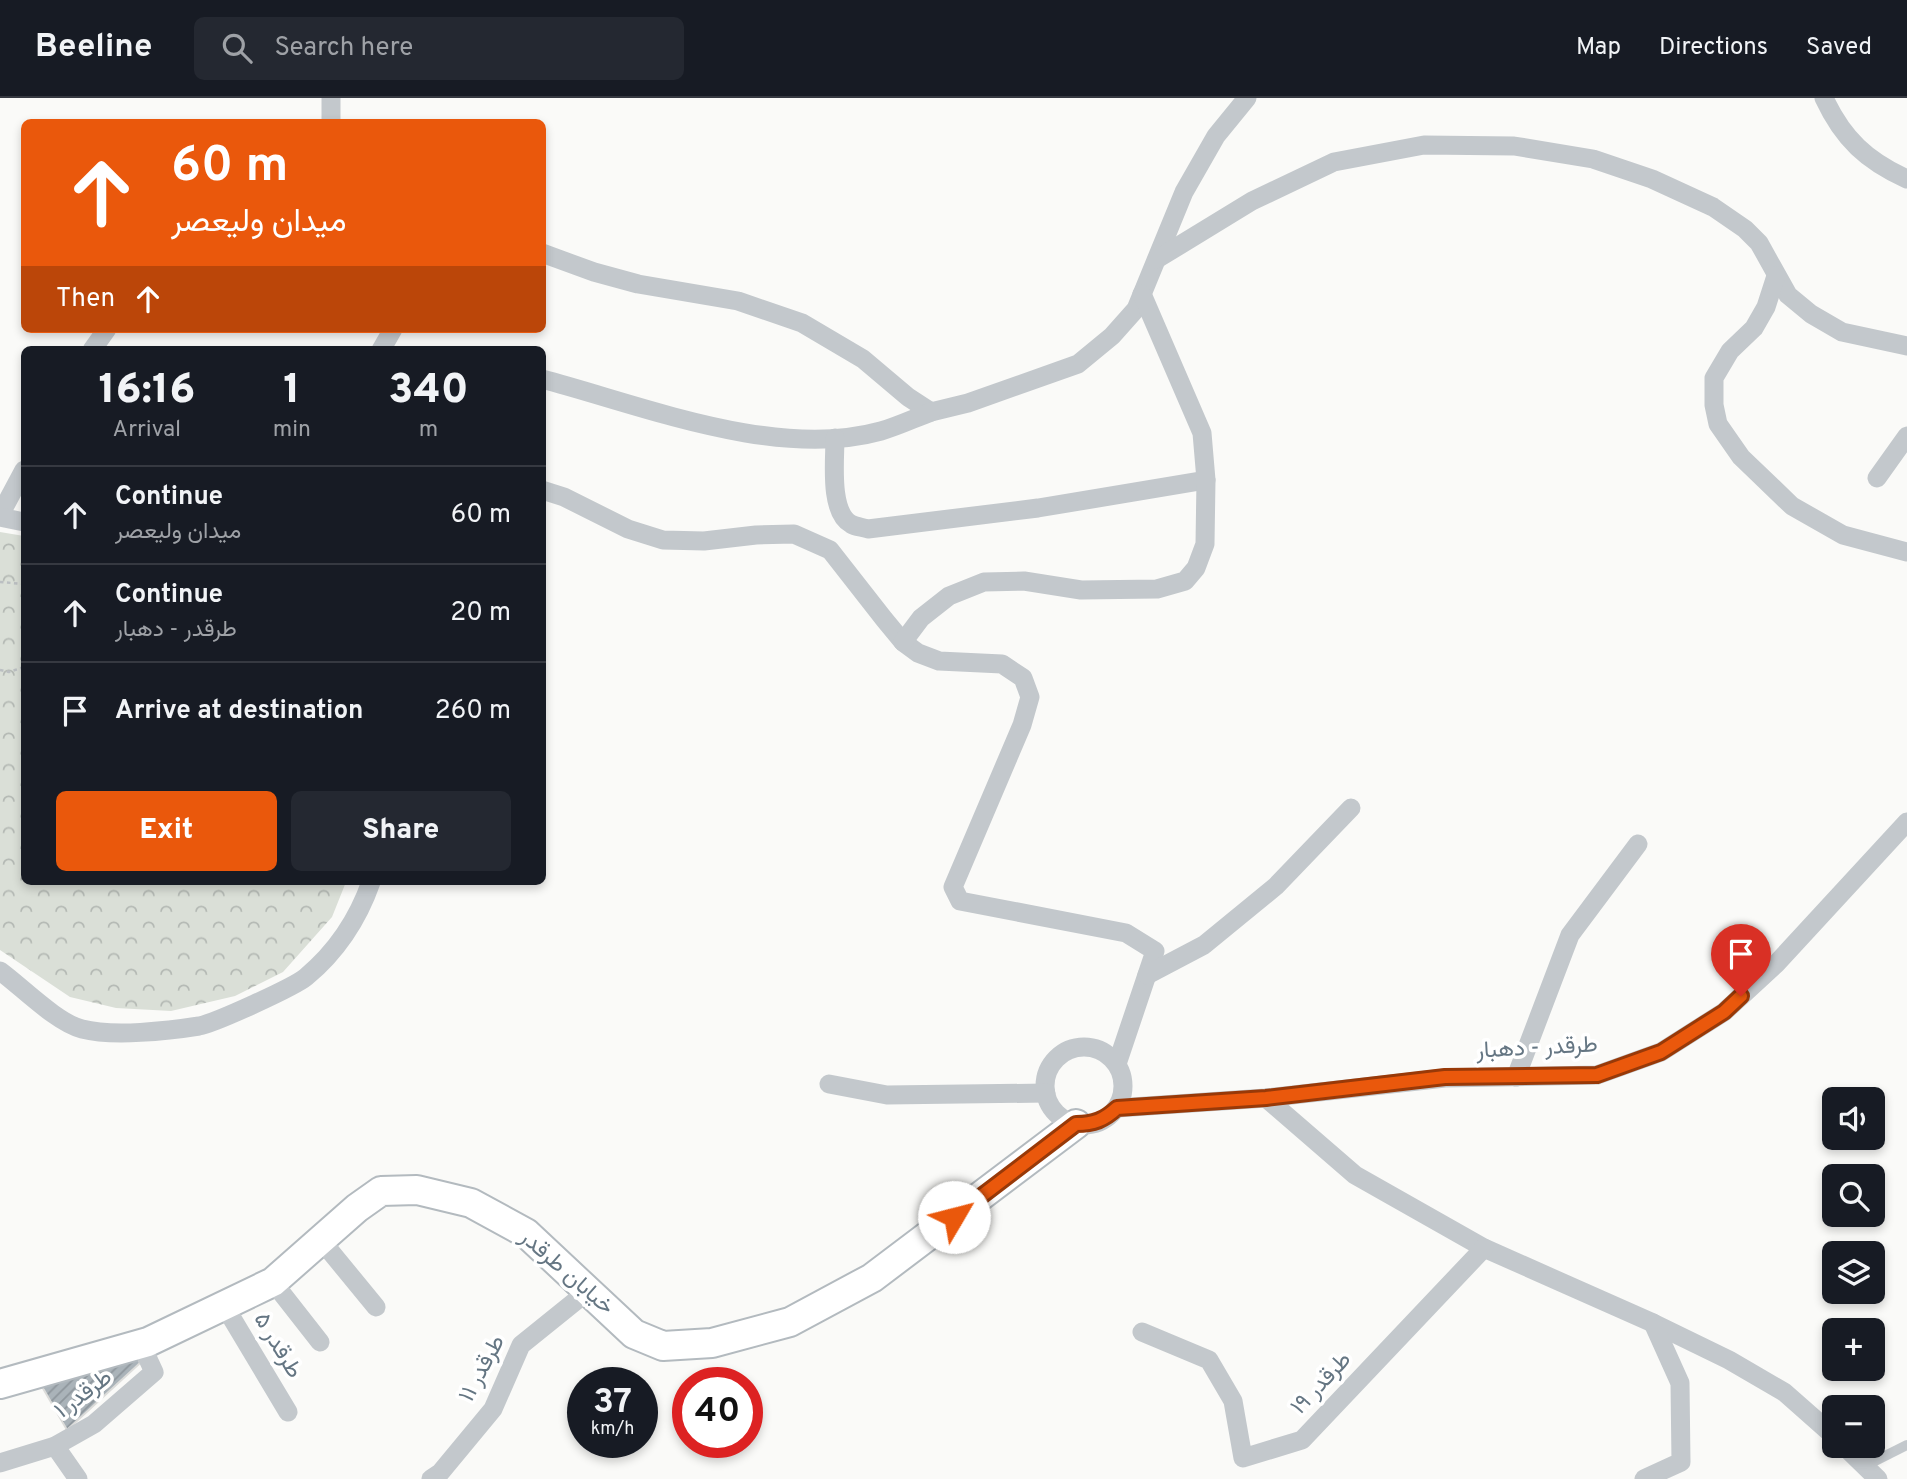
<!DOCTYPE html>
<html lang="en">
<head>
<meta charset="utf-8">
<style>
	:root { --surface:#171b24; --page:#242831; --text:#f1f3f6; --muted:#9ea1a6; --line:#363941; --accent:#ea580c }
	body { margin:0; font-family:Overpass,Vazirmatn,sans-serif; background:var(--page); color:var(--text); height:100vh; display:flex; flex-direction:column; font-size:26px; white-space:nowrap }
	* { box-sizing:border-box; margin:0 }
	p { font-size:23px; color:var(--muted) }
	.icon { flex:none; width:38px; height:38px; fill:none; stroke:currentColor; stroke-width:2; stroke-linecap:round; stroke-linejoin:round }
	.map { position:relative; flex:1; overflow:hidden }
	.panel { position:absolute; left:21px; top:248px; width:525px; height:539px; display:flex; flex-direction:column; background:var(--surface); border-radius:10px; box-shadow:0 4px 10px #0003 }
	.panel>* { flex:none }
	.top-card { position:absolute; left:21px; top:21px; width:525px; height:214px; border-radius:10px; box-shadow:0 4px 10px #0003; background:#ea580c; color:#fff; overflow:hidden }
	.controls { position:absolute; left:1822px; top:989px; display:grid; gap:14px }
	.controls a { display:grid; place-items:center; width:63px; height:63px; border-radius:10px; background:var(--surface); box-shadow:0 4px 10px #0003; font-size:35px }
	.speed { position:absolute; left:567px; top:1269px; display:flex; gap:14px; font-size:35px; font-weight:700; text-align:center }
	.speed>* { display:grid; place-content:center; width:91px; height:91px; border-radius:50%; background:var(--surface); box-shadow:0 4px 10px #0003; line-height:1 }
	.speed small { font-size:18px; font-weight:400 }
	.speed .limit { border:10px solid #d22; background:#fff; color:#111 }
	.pin { position:absolute; display:grid; place-items:center; width:60px; height:60px; color:#fff; margin:-72px -30px; border-radius:50% 50% 50% 0; rotate:-45deg; box-shadow:0 0 7px #0007 }
	.pin .icon { rotate:45deg }
	.me { position:absolute; width:77px; margin:-38px; rotate:53deg; stroke-linejoin:round; filter:drop-shadow(0 0 5px #0008) }
	.turn { display:flex; align-items:center; gap:24px; height:147px; padding:0 35px; font-size:32px }
	.turn .icon { width:91px; height:91px; stroke-width:2.5 }
	.turn b { display:block; font-size:49px; line-height:60px }
	.then { display:flex; align-items:center; height:66px; padding:0 35px; background:#0003; gap:14px; font-size:26px }
	.eta { display:flex; justify-content:space-evenly; align-items:center; height:119px; text-align:center }
	.eta b { font-size:42px; font-weight:800; line-height:49px }
	.cta { display:flex; gap:14px; margin-top:auto; padding:14px 35px }
	.cta a { flex:1; height:80px; border-radius:10px; background:var(--accent); color:#fff; font-size:28px; font-weight:800; line-height:80px; text-align:center }
	.cta a+a { background:var(--page); color:var(--text) }
	ul { padding:0; list-style:none }
	li { display:flex; align-items:center; gap:21px; height:98px; padding:0 35px; border-top:2px solid var(--line) }
	li div { flex:1 }
	li b { display:block; font-size:26px }
	li em { font-style:normal }
	header { display:flex; align-items:center; gap:42px; box-sizing:border-box; height:98px; padding:0 35px; background:var(--surface); border-bottom:2px solid var(--line) }
	header strong { font-size:33px }
	nav { display:flex; gap:38px; margin-inline-start:auto; font-size:24px }
	.search { width:490px; height:63px; background:var(--page); display:flex; align-items:center; gap:18px; box-sizing:border-box; padding:0 24px; border-radius:10px; color:var(--muted); font-size:26px }
	.map>svg:first-child { display:block }
</style>
</head>
<body>
<header>
<strong>Beeline</strong>
<div class="search"><svg class="icon" aria-label="search" viewBox="0 0 24 24"><circle cx="10" cy="10" r="6"/><path d="M15 15l6 6"/></svg>Search here</div>
<nav><a>Map</a><a>Directions</a><a>Saved</a></nav>
</header>
<div class="map">
<svg width="1907" height="1381" viewBox="0 0 1907 1381">
	<defs>
		<pattern id="forest-crowns" width="20" height="18" patternUnits="userSpaceOnUse" patternTransform="scale(1.75)"><rect width="20" height="18" fill="#dadfd7"/><path d="M2 6a3 3 0 1 1 6 0M12 15a3 3 0 1 1 6 0" fill="none" stroke="#b4b9b4"/></pattern>
		<pattern id="building-hatch" width="6" height="6" patternUnits="userSpaceOnUse" patternTransform="scale(1.75)"><rect width="6" height="6" fill="#aab3b9"/><path d="M-1 1l2-2M0 6l6-6M5 7l2-2" fill="none" stroke="#8e969c"/></pattern>
	</defs>
	<rect width="100%" height="100%" fill="#fafaf8"/>
	<!-- forest -->
	<polygon fill="url(#forest-crowns)" points="0,434 24,438 24,784 346,784 332,819 283,874 235,898 171,913 116,910 70,899 0,852"/>
	<!-- building -->
	<polygon fill="url(#building-hatch)" stroke="#dcdcda" stroke-width="2" points="135,1256 140,1265 67,1332 40,1285"/>
	<g fill="none" stroke-linecap="round" stroke-linejoin="round">
		<defs>
			<polyline id="secondary" points="0,1286 148,1244 273,1184 357,1110 381,1093 417,1092 471,1105 526,1135 634,1236 663,1248 712,1245 790,1224 872,1180 1076,1026"/>
		</defs>
		<!-- secondary casing -->
		<use href="#secondary" stroke="#b3babf" stroke-width="32"/>
		<!-- path -->
		<g stroke="#bbbfc2" stroke-width="2.5" stroke-dasharray="3.5 3.5" stroke-linecap="butt">
			<polyline points="0,484 24,486"/>
			<polyline points="0,572 9,574 24,569"/>
		</g>
		<!-- lane -->
		<polyline stroke="#c3c8cc" stroke-width="10" points="1865,1368 1907,1347"/>
		<!-- street -->
		<g stroke="#c3c8cc" stroke-width="19">
			<path d="M1824 0C1843 41 1867 63 1907 81"/>
			<polyline points="331,24 331,0"/>
			<polyline points="542,155 594,174 638,186 738,203 802,225 863,261 908,299 931,314 968,305 1078,266 1112,238 1136,211 1184,94 1216,38 1247,0"/>
			<polyline points="1157,161 1252,103 1334,64 1424,47 1514,48 1593,61 1652,81 1713,109 1745,131 1759,145 1788,197 1811,216 1842,234 1907,248"/>
			<polyline points="1776,178 1766,209 1754,230 1730,253 1714,280 1714,307 1718,326 1741,359 1792,408 1843,437 1907,454"/>
			<polyline points="92,252 107,231"/>
			<polyline points="381,252 393,231"/>
			<path d="M542 281C644 308 777 362 881 333 898 328 915 320 931 314"/>
			<path d="M835 340C835 362 829 414 851 426 856 429 863 429 868 431L1038 410 1206 382"/>
			<polyline points="1877,380 1907,338"/>
			<polyline points="542,392 564,399 628,431 663,442 704,443 756,437 794,436 830,452 884,521 903,544 918,555 939,563 1002,566 1023,580 1030,599 1022,627 953,789 960,803 1126,835 1155,853 1117,966"/>
			<polyline points="0,417 24,372"/>
			<polyline points="0,419 24,424"/>
			<polyline points="903,544 921,520 949,498 984,484 1024,483 1081,492 1157,491 1185,483 1196,470 1205,446 1206,382 1202,335 1142,196"/>
			<path d="M0 873C22 889 57 925 82 931 113 939 168 933 199 928 215 925 294 889 306 879 336 854 358 821 371 784"/>
			<polyline points="1147,877 1204,847 1276,788 1351,710"/>
			<circle cx="1084" cy="988" r="39"/>
			<polyline points="1516,979 1570,837 1638,746"/>
			<polyline points="829,986 887,997 1046,995"/>
			<polyline points="1266,1000 1355,1077 1484,1150 1653,1225 1729,1262 1784,1294 1834,1338"/>
			<polyline points="1117,1010 1266,1000 1445,980 1597,977 1661,954 1724,914 1776,866 1907,724"/>
			<polyline points="321,1142 376,1209"/>
			<polyline points="273,1184 320,1244"/>
			<polyline points="224,1207 288,1314"/>
			<polyline points="1142,1234 1209,1262 1233,1303 1243,1360 1302,1342 1484,1150"/>
			<polyline points="55,1348 78,1381"/>
			<polyline points="1844,1348 1878,1381"/>
			<polyline points="0,1365 55,1348 94,1326 154,1274 141,1246"/>
			<polyline points="431,1381 440,1375 493,1311 521,1247 588,1193"/>
			<polyline points="1644,1381 1681,1364 1680,1285 1653,1225"/>
		</g>
		<!-- secondary -->
		<use href="#secondary" stroke="#fff" stroke-width="28"/>
	</g>
	<g fill="none" stroke-linecap="round" stroke-linejoin="round">
		<defs>
			<path id="route" d="M954 1119 1076 1026C1094 1026 1104 1022 1117 1010L1266 1000 1445 979 1597 977 1661 954 1724 914 1741 898"/>
		</defs>
		<!-- route casing -->
		<use href="#route" stroke="#983908" stroke-width="18"/>
		<!-- route -->
		<use href="#route" stroke="#ea580c" stroke-width="12"/>
	</g>
	<g text-anchor="middle" dominant-baseline="central" stroke-width="7" stroke-linejoin="round" paint-order="stroke">
		<!-- street labels -->
		<g font-size="23" fill="#657683" stroke="#fff">
			<text transform="translate(1537 951) rotate(-3)">طرقدر - دهبار</text>
			<text transform="translate(566 1175) rotate(41)">خیابان طرقدر</text>
			<text transform="translate(277 1248) rotate(59)">طرقدر ۵</text>
			<text transform="translate(483 1271) rotate(-62)">طرقدر ۱۱</text>
			<text transform="translate(1322 1286) rotate(-47)">طرقدر ۱۹</text>
			<text transform="translate(84 1297) rotate(-37)">طرقدر ۱</text>
		</g>
	</g>
</svg>
<div class="controls">
<a><svg class="icon" aria-label="sound" viewBox="0 0 24 24"><path d="M4 9h4l5-4v14l-5-4H4zM17 9q2 3 0 6"/></svg></a>
<a><svg class="icon" aria-label="search" viewBox="0 0 24 24"><circle cx="10" cy="10" r="6"/><path d="M15 15l6 6"/></svg></a>
<a><svg class="icon" aria-label="layers" viewBox="0 0 24 24"><path d="M12 4l9 5-9 5-9-5zM3 14l9 5 9-5"/></svg></a>
<a>+</a>
<a>−</a>
</div>
<div class="speed"><div>37<small>km/h</small></div><div class="limit">40</div></div>
<div class="pin" style="left:1741px;top:898px;background:#d93025"><svg class="icon" aria-label="arrive" viewBox="0 0 24 24"><path d="M6 21V4h12l-3 4 3 4H6"/></svg></div>
<svg class="me" style="left:954px;top:1119px" viewBox="-20 -20 40 40"><circle r="19" fill="#fff"/><path d="M0-13L10 11 0 6-10 11z" fill="#ea580c"/></svg>
<div class="top-card">
<div class="turn"><svg class="icon" aria-label="ahead" viewBox="0 0 24 24"><path d="M12 20V5M6 11l6-6 6 6"/></svg><div><b>60 m</b>میدان ولیعصر</div></div>
<div class="then">Then<svg class="icon" aria-label="ahead" viewBox="0 0 24 24"><path d="M12 20V5M6 11l6-6 6 6"/></svg></div>
</div>
<section class="panel">
<div class="eta">
<div><b>16:16</b><p>Arrival</p></div>
<div><b>1</b><p>min</p></div>
<div><b>340</b><p>m</p></div>
</div>
<ul>
<li><svg class="icon" aria-label="ahead" viewBox="0 0 24 24"><path d="M12 20V5M6 11l6-6 6 6"/></svg><div><b>Continue</b><p>میدان ولیعصر</p></div><em>60 m</em></li>
<li><svg class="icon" aria-label="ahead" viewBox="0 0 24 24"><path d="M12 20V5M6 11l6-6 6 6"/></svg><div><b>Continue</b><p>طرقدر - دهبار</p></div><em>20 m</em></li>
<li><svg class="icon" aria-label="arrive" viewBox="0 0 24 24"><path d="M6 21V4h12l-3 4 3 4H6"/></svg><div><b>Arrive at destination</b></div><em>260 m</em></li>
</ul>
<div class="cta"><a>Exit</a><a>Share</a></div>
</section>
</div>
</body>
</html>
